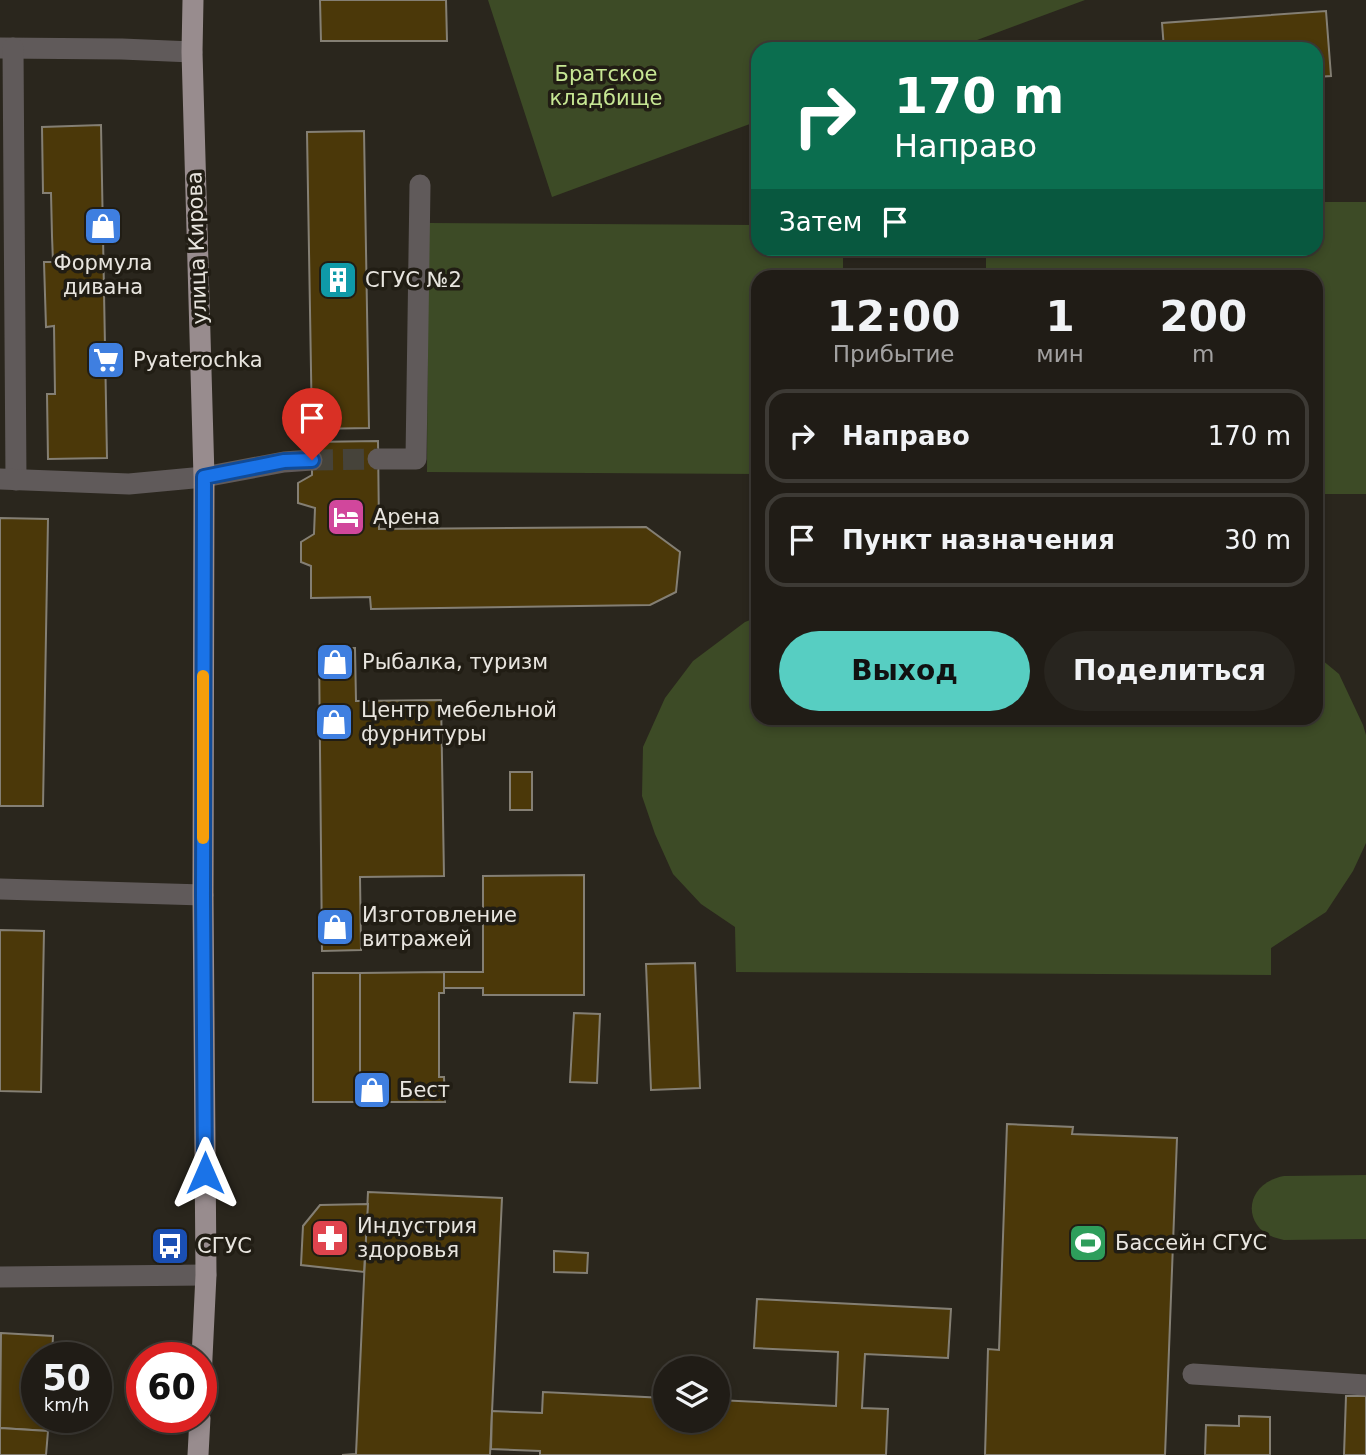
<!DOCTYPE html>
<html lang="ru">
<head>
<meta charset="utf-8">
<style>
	:root { --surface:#201c16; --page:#28251f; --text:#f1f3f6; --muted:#a2a1a1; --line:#3d3a35; --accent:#57cec2 }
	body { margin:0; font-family:"DejaVu Sans",sans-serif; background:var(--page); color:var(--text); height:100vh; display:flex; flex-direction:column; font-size:26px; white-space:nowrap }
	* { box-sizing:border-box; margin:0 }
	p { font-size:23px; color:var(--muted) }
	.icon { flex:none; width:38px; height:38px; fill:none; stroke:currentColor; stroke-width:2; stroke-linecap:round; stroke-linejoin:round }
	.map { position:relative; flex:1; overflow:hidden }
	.sheet { position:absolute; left:751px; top:270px; width:572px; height:455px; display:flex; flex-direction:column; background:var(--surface); border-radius:21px; box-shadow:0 4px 10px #0003,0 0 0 2px var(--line) }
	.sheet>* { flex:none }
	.hud { position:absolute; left:751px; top:42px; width:572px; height:214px; border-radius:21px; box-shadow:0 4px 10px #0003,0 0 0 2px var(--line); background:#0b6e4f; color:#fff; overflow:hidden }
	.buttons { position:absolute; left:653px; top:1356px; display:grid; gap:14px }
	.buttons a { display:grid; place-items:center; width:77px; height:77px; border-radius:50%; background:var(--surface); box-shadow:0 4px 10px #0003,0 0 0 2px var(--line); font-size:35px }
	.speed { position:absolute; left:21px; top:1342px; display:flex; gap:14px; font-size:35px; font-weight:700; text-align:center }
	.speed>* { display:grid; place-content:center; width:91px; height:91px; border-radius:50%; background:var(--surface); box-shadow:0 4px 10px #0003,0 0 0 2px var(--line); line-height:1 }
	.speed small { font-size:18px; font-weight:400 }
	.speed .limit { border:10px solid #d22; background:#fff; color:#111 }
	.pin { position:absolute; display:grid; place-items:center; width:60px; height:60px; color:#fff; margin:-72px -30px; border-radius:50% 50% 50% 0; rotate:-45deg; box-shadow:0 0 7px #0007 }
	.pin .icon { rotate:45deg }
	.me { position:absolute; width:77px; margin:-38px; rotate:0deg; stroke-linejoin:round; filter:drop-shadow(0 0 5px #0008) }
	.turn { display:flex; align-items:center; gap:24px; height:147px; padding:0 28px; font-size:32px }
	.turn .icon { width:91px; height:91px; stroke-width:2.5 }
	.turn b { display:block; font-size:49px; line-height:60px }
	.then { display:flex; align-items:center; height:66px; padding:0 28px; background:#0003; gap:14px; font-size:26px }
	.eta { display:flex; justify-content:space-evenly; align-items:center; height:119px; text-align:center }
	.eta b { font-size:42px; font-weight:800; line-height:49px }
	.primary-button { display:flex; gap:14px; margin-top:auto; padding:14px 28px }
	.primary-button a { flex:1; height:80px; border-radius:42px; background:var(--accent); color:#111; font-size:28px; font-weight:800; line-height:80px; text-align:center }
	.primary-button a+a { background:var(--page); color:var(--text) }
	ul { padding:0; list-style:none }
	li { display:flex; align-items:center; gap:21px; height:94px; margin:0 14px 10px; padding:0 14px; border:4px solid var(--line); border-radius:21px }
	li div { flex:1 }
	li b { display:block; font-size:26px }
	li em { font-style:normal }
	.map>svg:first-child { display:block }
</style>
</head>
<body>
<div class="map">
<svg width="1366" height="1455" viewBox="0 0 1366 1455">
	<rect width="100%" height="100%" fill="#2a261d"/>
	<!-- green -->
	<g fill="#3d4b26">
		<polygon points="488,0 1085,0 953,49 758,49 758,121 552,197"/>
		<polygon points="1316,202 1366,202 1366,494 1316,494 1316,276 986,276 986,249 1316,248"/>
		<polygon points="428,223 758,225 758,248 843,249 843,276 758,276 758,474 427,472"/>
		<polygon points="758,617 758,718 1316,718 1316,655 1339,674 1363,725 1366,735 1366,843 1353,871 1326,912 1271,948 1271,975 736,972 735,927 701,904 673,874 655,834 642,796 643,747 665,698 693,661 745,622"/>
		<path d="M1366 1175V1239L1284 1240C1241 1233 1241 1184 1284 1176Z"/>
	</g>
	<!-- building -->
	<g fill="#4b3809" stroke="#847f74" stroke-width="2">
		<polygon points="320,0 446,0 447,41 321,41"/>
		<polygon points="1326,11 1331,76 1316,77 1316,49 1164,49 1162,23"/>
		<polygon points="101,125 107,458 48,459 47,394 55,394 54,326 46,327 44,262 53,262 52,236 51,193 43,193 42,127"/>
		<polygon points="364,131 369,428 312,429 307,132"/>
		<polygon points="378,441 379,529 646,527 680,552 676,592 650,605 371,609 370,597 311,598 311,566 301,562 301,542 314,534 315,508 298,503 298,483 312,475 312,442"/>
		<polygon points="0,518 48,519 43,806 0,806"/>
		<polygon points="355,648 356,701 441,700 444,876 360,877 361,950 322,951 319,649"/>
		<rect x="510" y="772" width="22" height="38"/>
		<polygon points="584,875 584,995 483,995 483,988 444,988 444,972 483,972 483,876"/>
		<polygon points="0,930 44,931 41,1092 0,1091"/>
		<polygon points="695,963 700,1088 651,1090 646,964"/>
		<polygon points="444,972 444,993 439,993 439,1077 444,1077 445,1102 360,1102 360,973"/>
		<rect x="313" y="973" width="47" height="129"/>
		<polygon points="574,1013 600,1014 597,1083 570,1082"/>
		<polygon points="1007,1124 1073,1127 1072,1134 1177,1138 1165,1455 985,1455 988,1349 999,1350"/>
		<polygon points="368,1192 502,1198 490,1455 342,1455 356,1454"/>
		<polygon points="368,1204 364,1272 301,1265 303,1226 320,1205"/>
		<polygon points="554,1251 588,1253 587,1273 554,1272"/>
		<polygon points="757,1299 951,1309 948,1358 865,1354 862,1408 888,1409 886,1455 540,1455 540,1451 491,1449 492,1411 542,1413 543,1392 665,1398 665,1421 718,1421 718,1400 836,1406 838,1352 754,1348"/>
		<polygon points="1,1333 53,1336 52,1358 37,1358 37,1418 49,1418 48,1431 0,1428"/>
		<polygon points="1346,1396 1366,1396 1366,1455 1344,1455"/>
		<polygon points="1239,1416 1270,1417 1270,1455 1205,1455 1206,1425 1239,1426"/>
		<polygon points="0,1428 48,1431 46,1455 0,1455"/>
	</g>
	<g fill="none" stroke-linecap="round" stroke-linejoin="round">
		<!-- minor-tunnel -->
		<polyline stroke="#46433a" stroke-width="21" stroke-dasharray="21 10" stroke-linecap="butt" points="312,460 378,459"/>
		<!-- minor -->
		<g stroke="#605a5a" stroke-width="21">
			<polyline points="0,48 122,49 192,52"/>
			<polyline points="13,48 16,480"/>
			<polyline points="378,459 416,459 420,185"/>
			<polyline points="0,479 129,484 204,477 284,462 312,460"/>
			<polyline points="0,889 203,895"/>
			<polyline points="0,1277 206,1275"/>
			<polyline points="1193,1374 1366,1385"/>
		</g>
		<!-- major -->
		<g stroke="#988c8e" stroke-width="21">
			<polyline points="193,0 192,52 204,477 203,895 206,1275 201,1378"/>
			<polyline points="198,1455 200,1418"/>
		</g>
	</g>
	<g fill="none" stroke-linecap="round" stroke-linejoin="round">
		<defs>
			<polyline id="route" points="205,1173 203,895 204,477 284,461 312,460"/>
		</defs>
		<!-- route casing -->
		<use href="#route" stroke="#114b97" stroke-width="18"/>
		<!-- route -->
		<use href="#route" stroke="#1a73e8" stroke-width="12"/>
		<!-- slow -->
		<polyline stroke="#f59e0b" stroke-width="12" points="203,838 203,676"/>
	</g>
	<!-- icons -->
	<defs>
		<symbol id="shop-square" viewBox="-11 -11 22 22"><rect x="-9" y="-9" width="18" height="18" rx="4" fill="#3f7fe0" stroke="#211d14"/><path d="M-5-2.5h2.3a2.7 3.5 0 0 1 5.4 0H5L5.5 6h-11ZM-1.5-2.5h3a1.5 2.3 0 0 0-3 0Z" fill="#fff"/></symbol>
		<symbol id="building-square" viewBox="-11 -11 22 22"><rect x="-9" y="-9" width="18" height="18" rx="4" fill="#0f9aa8" stroke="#211d14"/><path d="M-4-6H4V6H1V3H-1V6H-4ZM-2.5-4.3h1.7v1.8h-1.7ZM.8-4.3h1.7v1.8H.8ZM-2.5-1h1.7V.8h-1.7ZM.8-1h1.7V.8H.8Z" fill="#fff"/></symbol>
		<symbol id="supermarket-square" viewBox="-11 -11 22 22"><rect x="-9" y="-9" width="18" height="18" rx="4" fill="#3f7fe0" stroke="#211d14"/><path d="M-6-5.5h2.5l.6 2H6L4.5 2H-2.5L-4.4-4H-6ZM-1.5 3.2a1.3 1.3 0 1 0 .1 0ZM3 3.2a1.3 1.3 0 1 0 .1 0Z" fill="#fff"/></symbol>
		<symbol id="hotel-square" viewBox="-11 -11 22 22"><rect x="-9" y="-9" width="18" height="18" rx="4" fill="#d1479c" stroke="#211d14"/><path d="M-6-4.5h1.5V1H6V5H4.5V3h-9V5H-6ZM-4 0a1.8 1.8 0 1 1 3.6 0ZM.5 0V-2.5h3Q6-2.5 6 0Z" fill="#fff"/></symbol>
		<symbol id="pharmacy-square" viewBox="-11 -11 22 22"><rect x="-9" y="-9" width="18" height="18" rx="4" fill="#e0444e" stroke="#211d14"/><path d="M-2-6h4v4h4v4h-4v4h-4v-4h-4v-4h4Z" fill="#fff"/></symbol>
		<symbol id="stadium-square" viewBox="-11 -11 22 22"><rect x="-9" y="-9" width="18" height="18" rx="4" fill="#2e9e5b" stroke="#211d14"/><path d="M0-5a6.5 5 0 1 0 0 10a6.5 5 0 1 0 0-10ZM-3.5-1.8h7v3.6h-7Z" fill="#fff"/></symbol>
		<symbol id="bus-square" viewBox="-11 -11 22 22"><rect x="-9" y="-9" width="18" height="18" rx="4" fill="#1a4fb4" stroke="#211d14"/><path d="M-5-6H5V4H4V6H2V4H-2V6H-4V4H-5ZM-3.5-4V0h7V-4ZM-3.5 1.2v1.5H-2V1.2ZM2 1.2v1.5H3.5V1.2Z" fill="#fff"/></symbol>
	</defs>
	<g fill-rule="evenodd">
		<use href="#shop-square" x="81" y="204" width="44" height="44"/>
		<use href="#building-square" x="316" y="258" width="44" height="44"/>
		<use href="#supermarket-square" x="84" y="338" width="44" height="44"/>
		<use href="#hotel-square" x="324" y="495" width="44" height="44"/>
		<use href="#shop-square" x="313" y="640" width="44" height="44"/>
		<use href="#shop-square" x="312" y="700" width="44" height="44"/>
		<use href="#shop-square" x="313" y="905" width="44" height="44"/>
		<use href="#shop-square" x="350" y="1068" width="44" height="44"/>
		<use href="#pharmacy-square" x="308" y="1216" width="44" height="44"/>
		<use href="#stadium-square" x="1066" y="1221" width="44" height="44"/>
		<use href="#bus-square" x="148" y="1224" width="44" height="44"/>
	</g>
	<g text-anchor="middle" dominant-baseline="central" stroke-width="7" stroke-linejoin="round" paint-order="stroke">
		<!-- park labels -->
		<g font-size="21" fill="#c7e794" stroke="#211d14">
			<text x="606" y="74">Братское<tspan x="606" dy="24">кладбище</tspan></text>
		</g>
		<!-- street labels -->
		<g font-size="21" fill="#e8e5df" stroke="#211d14">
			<text transform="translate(197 248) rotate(-92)">улица Кирова</text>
		</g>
		<!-- poi labels -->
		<g font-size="21" fill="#e8e5df" stroke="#211d14" text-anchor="start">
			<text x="103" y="263" text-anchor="middle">Формула<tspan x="103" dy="24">дивана</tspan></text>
			<text x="365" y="280">СГУС №2</text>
			<text x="133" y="360">Pyaterochka</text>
			<text x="373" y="517">Арена</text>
			<text x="362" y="662">Рыбалка, туризм</text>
			<text x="361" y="710">Центр мебельной<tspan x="361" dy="24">фурнитуры</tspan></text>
			<text x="362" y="915">Изготовление<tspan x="362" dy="24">витражей</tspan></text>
			<text x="399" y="1090">Бест</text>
			<text x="357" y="1226">Индустрия<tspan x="357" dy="24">здоровья</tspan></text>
			<text x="1115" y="1243">Бассейн СГУС</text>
			<text x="197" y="1246">СГУС</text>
		</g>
	</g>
</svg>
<div class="buttons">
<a><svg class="icon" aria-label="layers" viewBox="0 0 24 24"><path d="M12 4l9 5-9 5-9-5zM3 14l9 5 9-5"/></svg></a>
</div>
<div class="speed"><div>50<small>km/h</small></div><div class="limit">60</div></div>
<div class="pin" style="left:312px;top:460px;background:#d93025"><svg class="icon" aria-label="arrive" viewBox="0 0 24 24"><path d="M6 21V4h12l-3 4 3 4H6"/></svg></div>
<svg class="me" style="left:205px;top:1173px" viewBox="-20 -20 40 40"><path d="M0-17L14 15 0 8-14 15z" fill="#1a73e8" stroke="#fff" stroke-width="4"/></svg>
<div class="hud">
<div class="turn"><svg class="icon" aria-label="right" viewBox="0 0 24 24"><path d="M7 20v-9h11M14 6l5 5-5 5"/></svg><div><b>170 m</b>Направо</div></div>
<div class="then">Затем<svg class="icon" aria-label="arrive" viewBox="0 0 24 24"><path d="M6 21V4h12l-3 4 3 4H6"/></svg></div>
</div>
<section class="sheet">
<div class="eta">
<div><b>12:00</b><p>Прибытие</p></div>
<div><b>1</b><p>мин</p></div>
<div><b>200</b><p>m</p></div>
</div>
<ul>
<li><svg class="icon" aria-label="right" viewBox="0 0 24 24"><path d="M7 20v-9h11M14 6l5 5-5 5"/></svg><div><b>Направо</b></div><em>170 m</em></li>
<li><svg class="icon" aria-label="arrive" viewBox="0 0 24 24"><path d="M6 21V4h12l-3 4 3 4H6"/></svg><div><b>Пункт назначения</b></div><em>30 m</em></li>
</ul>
<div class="primary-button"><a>Выход</a><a>Поделиться</a></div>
</section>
</div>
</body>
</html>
